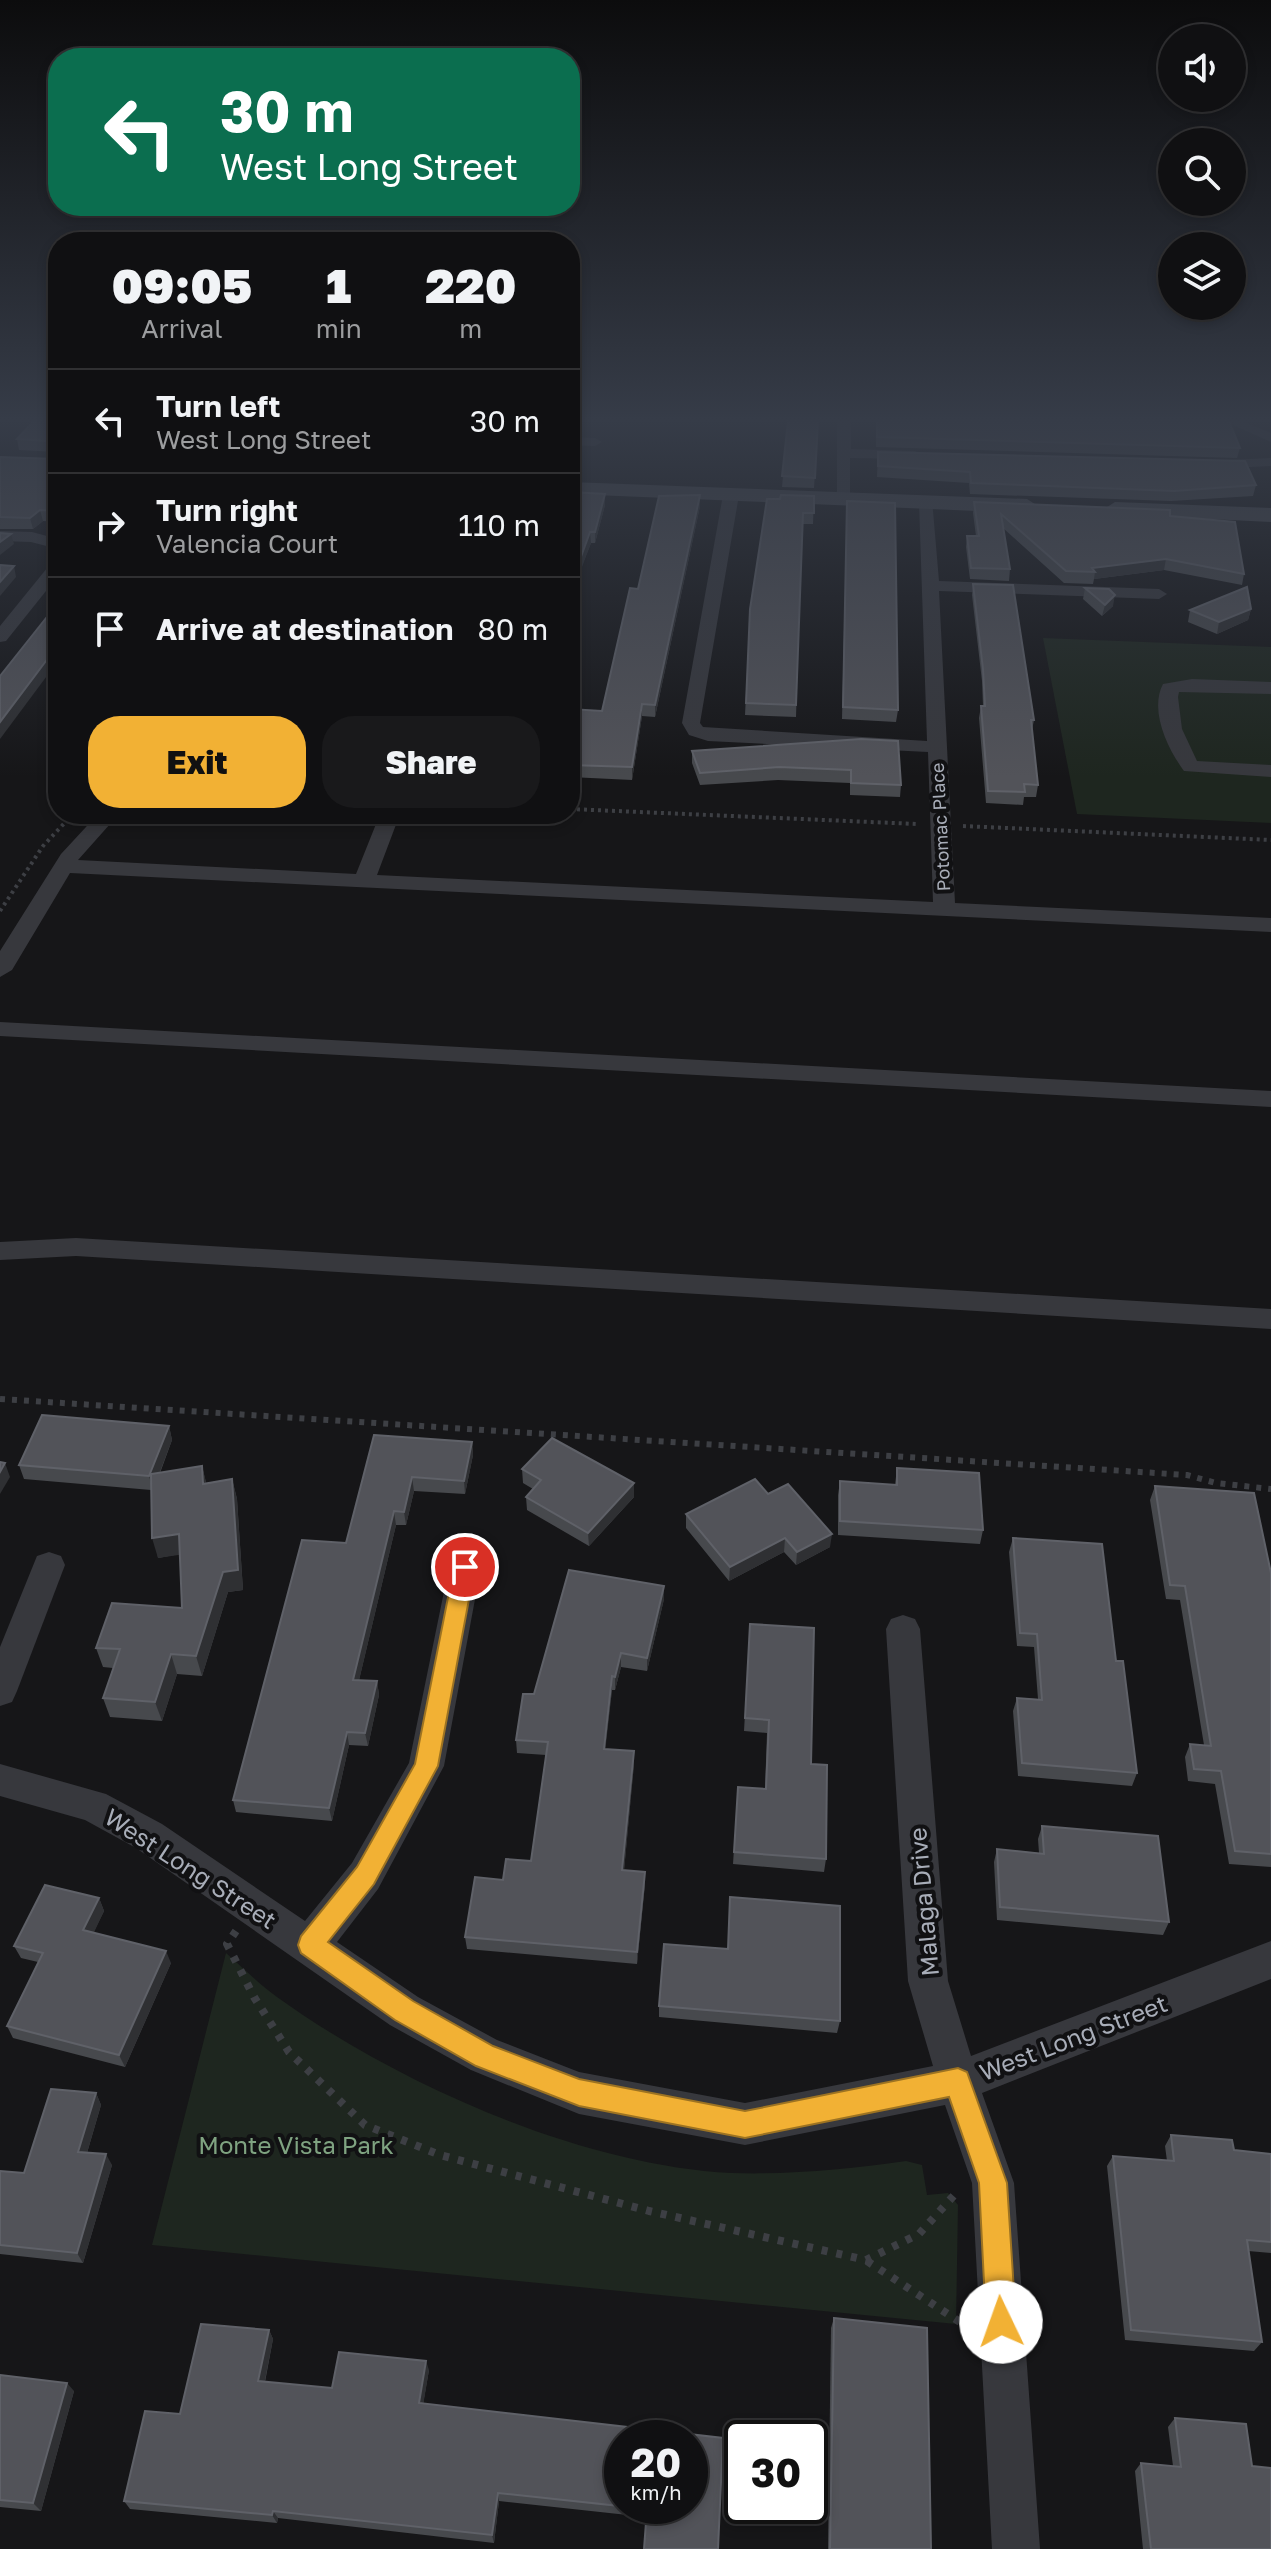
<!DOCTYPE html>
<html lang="en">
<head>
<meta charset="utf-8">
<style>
	:root { --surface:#101012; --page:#19191b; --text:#f1f3f6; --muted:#9c9d9f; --line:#303032; --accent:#f2b134 }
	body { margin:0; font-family:"Golos Text",sans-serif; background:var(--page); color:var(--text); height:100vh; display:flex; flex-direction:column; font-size:30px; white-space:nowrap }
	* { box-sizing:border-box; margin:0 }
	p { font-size:26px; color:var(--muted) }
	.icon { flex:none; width:44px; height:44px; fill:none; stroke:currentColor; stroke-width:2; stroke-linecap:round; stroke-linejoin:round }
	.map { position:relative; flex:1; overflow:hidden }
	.panel { position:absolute; left:48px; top:232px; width:532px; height:592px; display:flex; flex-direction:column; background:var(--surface); border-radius:32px; box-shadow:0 4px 12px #0003,0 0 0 2px var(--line) }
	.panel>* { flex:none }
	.hud { position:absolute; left:48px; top:48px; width:532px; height:168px; border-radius:32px; box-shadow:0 4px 12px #0003,0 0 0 2px var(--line); background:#0b6e4f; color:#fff; overflow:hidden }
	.controls { position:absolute; left:1158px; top:24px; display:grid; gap:16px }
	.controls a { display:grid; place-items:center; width:88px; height:88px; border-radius:50%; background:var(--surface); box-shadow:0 4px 12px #0003,0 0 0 2px var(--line); font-size:40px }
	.speed { position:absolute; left:604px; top:2420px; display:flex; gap:16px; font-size:40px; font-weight:700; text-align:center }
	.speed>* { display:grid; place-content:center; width:104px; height:104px; border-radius:50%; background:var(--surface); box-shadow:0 4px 12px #0003,0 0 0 2px var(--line); line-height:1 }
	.speed small { font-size:20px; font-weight:400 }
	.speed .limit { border:4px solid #111; border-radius:12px; background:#fff; color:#111 }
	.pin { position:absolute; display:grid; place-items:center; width:68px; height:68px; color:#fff; margin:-34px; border:4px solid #fff; border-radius:50%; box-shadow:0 2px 8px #0007 }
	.me { position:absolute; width:88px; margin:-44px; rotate:357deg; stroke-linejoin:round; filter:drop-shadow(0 0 6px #0008) }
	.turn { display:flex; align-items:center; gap:28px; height:168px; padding:0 40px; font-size:36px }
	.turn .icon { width:104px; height:104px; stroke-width:2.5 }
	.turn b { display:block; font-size:56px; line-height:68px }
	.eta { display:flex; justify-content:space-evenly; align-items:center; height:136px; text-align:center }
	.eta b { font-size:48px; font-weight:800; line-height:56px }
	.primary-button { display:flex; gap:16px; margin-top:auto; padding:16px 40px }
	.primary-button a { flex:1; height:92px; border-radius:32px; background:var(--accent); color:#111; font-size:32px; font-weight:800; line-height:92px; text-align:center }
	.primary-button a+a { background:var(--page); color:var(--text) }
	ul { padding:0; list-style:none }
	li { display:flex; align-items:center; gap:24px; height:104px; padding:0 40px; border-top:2px solid var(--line) }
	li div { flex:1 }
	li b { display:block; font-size:30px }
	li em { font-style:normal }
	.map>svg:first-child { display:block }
</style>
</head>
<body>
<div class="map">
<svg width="1271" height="2549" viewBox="0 0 1271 2549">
	<rect width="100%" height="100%" fill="#161618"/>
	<!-- green -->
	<g fill="#1e261f">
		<polygon points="1043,638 1271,647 1271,823 1077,814"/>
		<path d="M226 1953C243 1968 259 1984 277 1997 398 2084 580 2165 731 2173 790 2175 848 2169 906 2161L922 2165 927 2195 948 2193 958 2205 956 2324 152 2245Z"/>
	</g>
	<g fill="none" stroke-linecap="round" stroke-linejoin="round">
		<!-- path-far2 -->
		<g stroke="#3d3f44" stroke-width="4" stroke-dasharray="3 4" stroke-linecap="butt">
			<polyline points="570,809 917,824"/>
			<polyline points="963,826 1271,840"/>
			<polyline points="0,911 43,846 73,814"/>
		</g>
		<!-- path-far1 -->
		<polyline stroke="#3d3f44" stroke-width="6" stroke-dasharray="5 7" stroke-linecap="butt" points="0,1399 1187,1475 1216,1483 1271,1489"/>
		<!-- path -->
		<g stroke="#3d3f44" stroke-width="8" stroke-dasharray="6 9" stroke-linecap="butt">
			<polyline points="236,1931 227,1944 254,1997 289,2052 365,2125 440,2155 649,2211 866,2260 919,2234 957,2192"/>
			<polyline points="867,2261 966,2326"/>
		</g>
		<!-- street -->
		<g fill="#37383d" fill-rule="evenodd">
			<polygon points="837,421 851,421 851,449 915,451 922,455 915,459 850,458 850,499 837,502"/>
			<polygon points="1224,421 1242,421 1271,433 1271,442"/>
			<polygon points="570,437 595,438 602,442 595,446 570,445"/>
			<polygon points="1271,458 1271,466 1208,469 1201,465 1208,461"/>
			<polygon points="731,490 739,495 700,723 703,727 927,741 919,502 932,499 939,581 1159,589 1167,594 1159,599 939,591 955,903 1271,918 1271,932 70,873 12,970 0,977 0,951 61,854 98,814 119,814 78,860 356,874 380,814 400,814 377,875 933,902 928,752 708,741 689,735 682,723 723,495"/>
			<polygon points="0,531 32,532 58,539 58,549 31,542 0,541"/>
			<polygon points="58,560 58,576 6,641 0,642 0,626 52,562"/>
			<path d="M1192 679 1271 682V694L1179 692 1178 697 1182 729 1197 761 1271 765V777L1184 771C1168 749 1149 711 1163 684Z"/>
			<polygon points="0,1022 1271,1091 1271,1107 0,1036"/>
			<polygon points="76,1238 1271,1309 1271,1329 76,1256 0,1260 0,1242"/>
			<polygon points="49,1552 61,1556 65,1565 17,1691 12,1702 0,1706 0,1647 37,1556"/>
			<polygon points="465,1554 477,1558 481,1567 444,1766 378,1889 337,1942 418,1997 497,2040 579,2072 745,2103 933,2066 908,1981 886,1629 891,1619 903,1615 915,1619 920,1629 948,1981 971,2056 1271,1941 1271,1979 982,2093 1014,2183 1040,2549 992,2549 972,2183 945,2105 745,2145 579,2114 471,2070 390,2025 136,1848 85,1820 0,1796 0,1764 106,1794 162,1824 305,1921 352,1863 409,1763 449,1567 453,1558"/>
		</g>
		<!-- secondary -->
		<g fill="#45474d" fill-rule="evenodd">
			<polygon points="570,482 1027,499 1038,506 1027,513 570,494"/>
			<polygon points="1115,502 1271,508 1271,522 1107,514 1104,509"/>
		</g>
	</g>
	<!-- wall -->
	<g fill="#47494d">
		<polygon points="58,421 58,522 43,521 33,529 0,529 0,457 56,459 57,452 19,450 17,439"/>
		<polygon points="788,421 818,421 814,488 782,487"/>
		<polygon points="876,421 1229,421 1240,448 1237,458 876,447"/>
		<polygon points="878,452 1256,485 1253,496 1171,501 970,494 969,483 877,477"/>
		<polygon points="570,492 605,494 605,505 595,543 591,543 573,588"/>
		<polygon points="814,496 813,524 802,524 796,717 745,715 750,609 780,499"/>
		<polygon points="847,501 898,710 896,722 842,719"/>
		<polygon points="974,502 1170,516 1244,574 1242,585 1164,570 1094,579 1093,584 1064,583 1003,528 1010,569 1009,581 970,579 966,547 967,536 976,536 973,513"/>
		<polygon points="700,506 655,717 642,716 632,780 570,777 570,709 602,711 638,589"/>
		<polygon points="973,584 1034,720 1032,730 1038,785 1036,797 1024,797 1023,805 986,803 979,718 981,706 983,706 982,681 972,595"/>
		<polygon points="1085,588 1113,606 1102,616 1083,599"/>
		<polygon points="1251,609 1248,620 1217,634 1188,622 1190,610"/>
		<polygon points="861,739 901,785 900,797 850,795 850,783 778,780 700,785 692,763 692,751"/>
		<polygon points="169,1426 172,1440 160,1473 202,1466 206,1483 232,1479 237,1499 243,1590 228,1592 202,1676 177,1674 162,1721 110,1717 103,1698 113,1668 103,1667 96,1648 182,1608 180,1554 158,1558 151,1490 24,1479 19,1465"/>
		<polygon points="374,1435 472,1442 473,1455 465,1494 414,1491 406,1525 396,1525 359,1680 377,1681 379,1695 368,1746 349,1745 332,1821 236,1812 233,1800 346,1543"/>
		<polygon points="897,1468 983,1530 980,1544 838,1535 838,1495 840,1481 895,1485"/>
		<polygon points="522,1469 634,1497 589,1546 527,1510 526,1497 533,1489 523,1483"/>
		<polygon points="1155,1486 1271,1573 1271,1867 1229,1864 1215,1784 1188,1781 1185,1757 1190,1744 1204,1745 1180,1600 1166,1599 1150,1500"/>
		<polygon points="768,1494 830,1547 796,1565 784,1552 729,1581 686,1528 686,1514"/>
		<polygon points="1013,1538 1116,1661 1137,1773 1132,1786 1018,1776 1013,1711 1017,1698 1038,1699 1034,1647 1017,1646 1009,1552"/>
		<polygon points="664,1586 664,1599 647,1671 621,1667 615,1690 612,1690 605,1749 634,1764 624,1870 645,1884 637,1964 467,1949 465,1937 503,1880 531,1861 546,1755 517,1753 516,1740 534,1694"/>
		<polygon points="750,1624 811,1764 826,1859 824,1872 733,1864 738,1787 765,1789 767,1733 744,1731"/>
		<polygon points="1042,1826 1169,1922 1163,1935 997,1920 994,1862 997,1849 1039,1853 1038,1839"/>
		<polygon points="99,1898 104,1911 93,1933 171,1963 125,2067 13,2038 7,2026 38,1962 21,1958 14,1946"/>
		<polygon points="659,2006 840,2021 837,2033 659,2017"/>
		<polygon points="96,2093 101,2105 87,2153 112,2165 83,2263 0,2254 0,2171 24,2173"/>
		<polygon points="1171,2135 1234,2150 1271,2154 1271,2253 1248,2251 1262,2342 1254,2351 1125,2340 1107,2166 1113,2156 1167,2161 1165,2146"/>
		<polygon points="834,2318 931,2549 828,2549 831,2328"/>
		<polygon points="269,2330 273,2339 265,2382 332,2388 429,2370 423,2404 723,2438 646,2517 499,2501 494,2543 278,2518 277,2523 130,2509 124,2501 180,2414"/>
		<polygon points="0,2375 74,2391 41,2511 0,2507"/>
		<polygon points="1175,2418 1252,2466 1271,2549 1143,2549 1135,2471 1141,2463 1173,2466 1168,2427"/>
	</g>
	<!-- shaded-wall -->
	<g fill="#2f3033">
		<polygon points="605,494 605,505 595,543 595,532"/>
		<polygon points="700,495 700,506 655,717 655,705"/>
		<polygon points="40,510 43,521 33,529 30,518"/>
		<polygon points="590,532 591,543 570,599 570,587 573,576"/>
		<polygon points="11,534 14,544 0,555 0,542"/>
		<polygon points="1166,559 1164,570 1094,579 1095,572 1092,568"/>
		<polygon points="14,566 16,577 0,596 0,582"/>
		<polygon points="1115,595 1113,606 1102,616 1105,605"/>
		<polygon points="1251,609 1248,620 1217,634 1219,622"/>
		<polygon points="58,645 58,661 0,739 0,722"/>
		<polygon points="642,704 642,716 632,780 632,767"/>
		<polygon points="169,1426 172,1440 153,1490 149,1476"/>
		<polygon points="472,1442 473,1455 465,1494 464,1481"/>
		<polygon points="5,1463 10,1477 0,1494 0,1472"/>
		<polygon points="202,1466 207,1486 203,1484"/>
		<polygon points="412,1477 414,1491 406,1525 404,1512"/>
		<polygon points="232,1479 237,1499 243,1590 228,1592 202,1676 196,1656"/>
		<polygon points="634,1483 634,1497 589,1546 588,1533"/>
		<polygon points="394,1511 396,1525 356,1693 353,1680"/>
		<polygon points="179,1534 185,1554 158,1558 152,1538"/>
		<polygon points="832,1534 830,1547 796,1565 797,1552"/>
		<polygon points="785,1538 784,1552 729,1581 730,1567"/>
		<polygon points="664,1586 664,1599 647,1671 647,1658"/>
		<polygon points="621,1653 621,1667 615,1690 615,1677"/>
		<polygon points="171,1654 177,1674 162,1721 155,1702"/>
		<polygon points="612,1676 612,1690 604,1762 604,1749"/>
		<polygon points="377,1681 379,1695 368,1746 365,1733"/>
		<polygon points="347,1732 349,1745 332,1821 329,1808"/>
		<polygon points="634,1751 634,1764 623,1882 622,1870"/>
		<polygon points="645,1872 645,1884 637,1964 637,1952"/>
		<polygon points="99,1898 104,1911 89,1943 83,1930"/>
		<polygon points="166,1951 171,1963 125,2067 119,2055"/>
		<polygon points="96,2093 101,2105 84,2163 78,2152"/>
		<polygon points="106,2154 112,2165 83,2263 77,2253"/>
		<polygon points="269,2330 273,2339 263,2390 258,2381"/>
		<polygon points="426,2361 429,2370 422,2412 419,2403"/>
		<polygon points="67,2383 74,2391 41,2511 33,2503"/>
		<polygon points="498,2493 499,2501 494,2543 492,2535"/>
		<polygon points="273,2511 278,2518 277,2523 272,2515"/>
	</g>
	<!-- building -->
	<g fill="#525359" stroke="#5f6168" stroke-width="2" fill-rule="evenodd">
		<polygon points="34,421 58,421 58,511 40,510 30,518 0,517 0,457 56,459 58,442 17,439"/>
		<polygon points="788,421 818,421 815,478 782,476"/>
		<polygon points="877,421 1229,421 1240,448 877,437"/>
		<polygon points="878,452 1245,461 1256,485 1174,491 971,483 970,472 878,466"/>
		<polygon points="570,492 605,494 595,532 590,532 570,587"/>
		<polygon points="700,495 655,705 642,704 632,767 570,765 570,709 602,711 630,588 638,589 659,496"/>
		<polygon points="781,495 814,496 814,513 803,513 796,705 746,703 750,609 767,499 780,499"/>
		<polygon points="847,501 895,503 898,710 843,707"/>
		<polygon points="974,502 1170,510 1170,516 1235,522 1244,574 1166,559 1092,568 1095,572 1066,571 1001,514 1010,569 971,568 967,536 979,536"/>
		<polygon points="0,533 11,534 0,542"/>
		<polygon points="0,565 14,566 0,582"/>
		<polygon points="973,584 1013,585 1034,720 1031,720 1038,785 1024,784 1025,792 988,791 981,706 985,706 983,669"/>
		<polygon points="1247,587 1251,609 1219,622 1190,610"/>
		<polygon points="1085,588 1109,589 1115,595 1105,605"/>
		<polygon points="58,603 58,645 0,722 0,676"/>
		<polygon points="861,739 898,741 901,785 851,783 851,770 779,767 700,773 692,751"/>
		<polygon points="42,1415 169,1426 149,1476 19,1465"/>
		<polygon points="374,1435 472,1442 464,1481 412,1477 404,1512 394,1511 353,1680 377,1681 365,1733 347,1732 329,1808 233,1800 302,1540 346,1543"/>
		<polygon points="552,1438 634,1483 588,1533 526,1497 541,1480 522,1469"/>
		<polygon points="0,1462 5,1463 0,1472"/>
		<polygon points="202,1466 203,1484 232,1479 238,1570 223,1572 196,1656 171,1654 155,1702 103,1698 120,1649 96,1648 112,1603 182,1608 179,1534 152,1538 151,1474"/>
		<polygon points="897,1468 979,1473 983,1530 840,1521 840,1481 897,1485"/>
		<polygon points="755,1479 768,1494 788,1484 832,1534 797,1552 785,1538 730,1567 686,1514"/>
		<polygon points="1155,1486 1254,1493 1271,1573 1271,1854 1235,1851 1221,1771 1194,1769 1190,1744 1211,1746 1185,1586 1170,1585"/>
		<polygon points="1013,1538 1102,1544 1116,1661 1123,1661 1137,1773 1022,1763 1017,1698 1042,1700 1037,1634 1020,1633"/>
		<polygon points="569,1570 664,1586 647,1658 621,1653 615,1677 612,1676 604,1749 634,1751 622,1870 645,1872 637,1952 465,1937 475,1877 503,1880 506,1859 531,1861 548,1742 516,1740 523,1694 534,1694"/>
		<polygon points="750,1624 814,1628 811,1764 827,1765 826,1859 734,1852 738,1787 766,1789 769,1720 745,1718"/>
		<polygon points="1042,1826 1158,1836 1169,1922 1000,1907 997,1849 1044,1854"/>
		<polygon points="45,1885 99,1898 83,1930 166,1951 119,2055 7,2026 43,1953 14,1946"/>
		<polygon points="730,1897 840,1906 840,2021 659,2006 664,1944 728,1949"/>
		<polygon points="51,2089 96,2093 78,2152 106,2154 77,2253 0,2245 0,2171 24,2173"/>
		<polygon points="1171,2135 1232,2140 1234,2150 1271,2154 1271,2242 1247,2240 1262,2342 1131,2330 1113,2156 1174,2161"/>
		<polygon points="834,2318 927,2328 931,2549 830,2549"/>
		<path d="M201 2324 269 2330 258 2381 332 2388 339 2352 426 2361 419 2403 723 2438 718 2549H644L647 2509 498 2493 492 2535 273 2511 272 2515 124 2501 145 2411 180 2414ZM622 2438H690V2506H622Z"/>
		<polygon points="0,2375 67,2383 33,2503 0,2500"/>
		<polygon points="1175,2418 1246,2424 1252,2466 1271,2468 1271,2549 1151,2549 1141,2463 1181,2467"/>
	</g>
	<!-- sky -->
	<linearGradient id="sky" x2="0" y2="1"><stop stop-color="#0c0c0d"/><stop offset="0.54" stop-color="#363c48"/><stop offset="1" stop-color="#363c48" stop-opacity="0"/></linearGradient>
	<rect width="1271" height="777" fill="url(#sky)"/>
	<!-- route -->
	<polygon fill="#f2b134" stroke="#9d7322" stroke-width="2" points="465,1559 475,1567 438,1766 374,1884 328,1942 413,2001 493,2046 579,2079 745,2111 958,2068 967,2072 1007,2183 1016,2322 1011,2332 1001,2337 991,2332 986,2322 979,2183 949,2097 745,2138 579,2106 476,2066 395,2020 301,1953 298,1945 301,1936 357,1867 415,1764 454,1567"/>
	<g text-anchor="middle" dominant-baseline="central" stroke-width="8" stroke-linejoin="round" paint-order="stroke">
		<!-- far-street labels -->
		<g font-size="18" fill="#a8adb8" stroke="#111113">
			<text transform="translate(940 827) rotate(-93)">Potomac Place</text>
		</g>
		<!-- near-street labels -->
		<g font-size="24" fill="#a8adb8" stroke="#111113">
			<text transform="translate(191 1868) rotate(33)">West Long Street</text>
			<text transform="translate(923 1902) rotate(-95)">Malaga Drive</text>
			<text transform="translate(1073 2037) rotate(-21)">West Long Street</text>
		</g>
		<!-- near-park labels -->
		<g font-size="24" fill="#7fa381" stroke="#111113">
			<text x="296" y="2144">Monte Vista Park</text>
		</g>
	</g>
</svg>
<div class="controls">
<a><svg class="icon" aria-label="sound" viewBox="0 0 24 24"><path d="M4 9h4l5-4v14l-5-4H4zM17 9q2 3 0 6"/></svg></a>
<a><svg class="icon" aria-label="search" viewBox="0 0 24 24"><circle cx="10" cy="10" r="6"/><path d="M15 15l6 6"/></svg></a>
<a><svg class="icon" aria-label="layers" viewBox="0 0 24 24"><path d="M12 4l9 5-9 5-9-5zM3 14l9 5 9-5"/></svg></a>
</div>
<div class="speed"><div>20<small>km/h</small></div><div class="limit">30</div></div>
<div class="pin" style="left:465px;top:1567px;background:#d93025"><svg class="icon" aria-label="arrive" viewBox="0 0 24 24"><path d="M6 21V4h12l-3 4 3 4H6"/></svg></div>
<svg class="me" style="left:1001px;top:2322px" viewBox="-20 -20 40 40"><circle r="19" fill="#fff"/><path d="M0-13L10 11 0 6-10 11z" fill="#f2b134"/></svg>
<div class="hud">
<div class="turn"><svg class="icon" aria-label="left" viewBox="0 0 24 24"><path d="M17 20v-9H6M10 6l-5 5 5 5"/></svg><div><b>30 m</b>West Long Street</div></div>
</div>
<section class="panel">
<div class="eta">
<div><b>09:05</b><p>Arrival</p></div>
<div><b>1</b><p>min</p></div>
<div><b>220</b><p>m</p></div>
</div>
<ul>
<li><svg class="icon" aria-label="left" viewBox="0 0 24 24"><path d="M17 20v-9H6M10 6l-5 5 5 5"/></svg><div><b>Turn left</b><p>West Long Street</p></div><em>30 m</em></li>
<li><svg class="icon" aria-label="right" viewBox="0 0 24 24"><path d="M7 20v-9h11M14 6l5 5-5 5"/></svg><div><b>Turn right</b><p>Valencia Court</p></div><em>110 m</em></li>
<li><svg class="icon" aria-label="arrive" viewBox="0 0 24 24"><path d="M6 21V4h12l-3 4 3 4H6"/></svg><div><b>Arrive at destination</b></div><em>80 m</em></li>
</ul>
<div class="primary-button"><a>Exit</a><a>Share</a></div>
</section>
</div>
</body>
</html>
